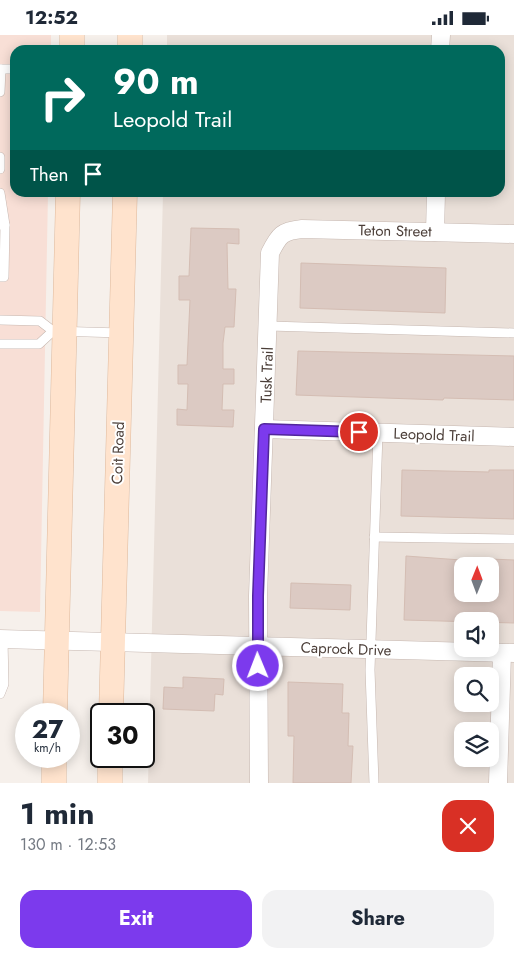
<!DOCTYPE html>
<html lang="en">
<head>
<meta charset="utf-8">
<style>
	:root { --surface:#fff; --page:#f2f2f3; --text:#1f2937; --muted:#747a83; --accent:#7c3aed }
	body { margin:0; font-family:Jost,sans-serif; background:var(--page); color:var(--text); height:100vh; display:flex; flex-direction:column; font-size:19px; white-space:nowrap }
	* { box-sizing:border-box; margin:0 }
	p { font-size:16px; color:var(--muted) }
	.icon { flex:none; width:28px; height:28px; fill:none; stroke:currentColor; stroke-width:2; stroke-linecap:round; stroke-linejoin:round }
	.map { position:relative; height:748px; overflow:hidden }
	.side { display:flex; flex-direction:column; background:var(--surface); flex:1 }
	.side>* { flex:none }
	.top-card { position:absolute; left:10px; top:10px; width:495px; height:152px; border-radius:15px; box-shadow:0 2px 12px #0003; background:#00695c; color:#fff; overflow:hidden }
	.needle { width:32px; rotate:1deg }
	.tools { position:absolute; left:454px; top:522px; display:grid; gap:10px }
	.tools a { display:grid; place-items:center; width:45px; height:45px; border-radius:10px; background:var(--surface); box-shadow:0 2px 12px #0003; font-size:25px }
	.speed { position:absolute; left:15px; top:668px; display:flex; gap:10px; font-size:25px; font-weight:700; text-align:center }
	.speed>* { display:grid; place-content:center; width:65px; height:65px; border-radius:50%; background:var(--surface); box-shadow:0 2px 12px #0003; line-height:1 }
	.speed small { font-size:12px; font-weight:400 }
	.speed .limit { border:2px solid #111; border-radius:8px; background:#fff; color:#111 }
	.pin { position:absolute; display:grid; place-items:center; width:42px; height:42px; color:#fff; margin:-21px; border:2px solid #fff; border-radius:50%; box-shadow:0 1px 5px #0007 }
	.me { position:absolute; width:55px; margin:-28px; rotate:359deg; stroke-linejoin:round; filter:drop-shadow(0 0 4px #0008) }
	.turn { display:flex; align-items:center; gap:18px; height:105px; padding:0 20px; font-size:22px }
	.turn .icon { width:65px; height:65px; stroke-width:2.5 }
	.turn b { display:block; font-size:35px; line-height:42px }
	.then { display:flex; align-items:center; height:48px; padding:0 20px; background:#0003; gap:10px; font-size:19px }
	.round { display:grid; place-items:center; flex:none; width:52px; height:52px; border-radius:15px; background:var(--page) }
	.headline { display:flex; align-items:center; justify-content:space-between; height:85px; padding:0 20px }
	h1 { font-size:30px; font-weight:700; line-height:38px }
	.primary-button { display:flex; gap:10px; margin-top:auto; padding:10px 20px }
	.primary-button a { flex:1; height:58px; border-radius:15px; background:var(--accent); color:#fff; font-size:20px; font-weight:700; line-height:58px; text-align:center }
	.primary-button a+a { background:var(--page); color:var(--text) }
	.status { display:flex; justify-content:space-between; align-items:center; height:35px; padding:0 25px; background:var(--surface); direction:ltr }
	.status svg { height:14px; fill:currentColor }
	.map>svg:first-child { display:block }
</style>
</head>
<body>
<div class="status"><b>12:52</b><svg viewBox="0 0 49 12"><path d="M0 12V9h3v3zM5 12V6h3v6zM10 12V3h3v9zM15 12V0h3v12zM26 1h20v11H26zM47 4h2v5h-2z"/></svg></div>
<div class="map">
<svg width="514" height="748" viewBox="0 0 514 748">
	<rect width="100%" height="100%" fill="#f6f0eb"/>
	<!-- residential -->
	<path fill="#eae0d9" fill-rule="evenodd" d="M167 0H514V748H148L163 158H500V15H167ZM462 531H490V559H462ZM462 586H490V614H462ZM462 641H490V669H462ZM462 696H490V724H462Z"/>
	<!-- commercial -->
	<polygon fill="#f8dfd6" points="0,0 51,0 51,15 15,15 15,158 48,158 40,577 0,576"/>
	<!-- building -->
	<g fill="#dccac3" stroke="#d4bdb3">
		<polygon points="191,193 239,194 239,209 227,208 228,254 236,254 234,292 225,292 223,308 223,334 234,334 234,349 223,349 222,375 234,375 233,392 177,390 177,374 187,375 188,349 178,349 178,330 187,330 190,265 179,265 179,241 189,241"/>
		<polygon points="301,228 446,233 445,278 300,273"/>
		<polygon points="298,316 514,321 514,365 444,363 443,365 296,360"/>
		<polygon points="402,435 489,437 489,435 514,435 514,484 401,481"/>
		<polygon points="406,521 461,525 460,559 490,559 490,524 514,525 514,588 404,585"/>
		<polygon points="291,548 351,550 350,575 290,573"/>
		<polygon points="183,642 224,644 223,660 215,659 214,676 163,674 164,652 183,653"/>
		<polygon points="288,647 343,649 342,678 349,678 348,711 353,711 351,748 293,748 294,701 288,701"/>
	</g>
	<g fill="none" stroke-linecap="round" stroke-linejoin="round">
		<defs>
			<g id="service">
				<polyline points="0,34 15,34"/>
				<polyline points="0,57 1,34"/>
				<polyline points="0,122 0,134"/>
				<polyline points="0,158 5,190"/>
				<polyline points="0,190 5,190 4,242 0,242"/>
				<polyline points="0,285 40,286 53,296 121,298"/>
				<polyline points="269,291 514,298"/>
				<polyline points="0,309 39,309 53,296"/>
				<polyline points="374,502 514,504"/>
				<polyline points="0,659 4,649 3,604"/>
				<polyline points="374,748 370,635 378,398"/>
			</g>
			<g id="minor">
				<polyline points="440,15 441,0"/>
				<polyline points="435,197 436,158"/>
				<polyline points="264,394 514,402"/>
				<polyline points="0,604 514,618"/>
				<path d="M259 748 258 561 270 218C279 200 282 196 302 194L514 199"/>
				<polyline points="498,748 502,618"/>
			</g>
			<g id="secondary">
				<polyline points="72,15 72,0"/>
				<polyline points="130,15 130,0"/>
				<polyline points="55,679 68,158"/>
				<polyline points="111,679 125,158"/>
				<polyline points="54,748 54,721"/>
				<polyline points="110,748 110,721"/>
			</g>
		</defs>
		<!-- service casing -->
		<use href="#service" stroke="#c6b7b0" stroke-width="10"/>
		<!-- minor casing -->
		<use href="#minor" stroke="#c6b7b0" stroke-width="19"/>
		<!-- secondary casing -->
		<use href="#secondary" stroke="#deb99d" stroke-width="25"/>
		<!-- service -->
		<use href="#service" stroke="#fff" stroke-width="9"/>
		<!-- minor -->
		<use href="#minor" stroke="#fff" stroke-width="18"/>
		<!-- secondary -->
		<use href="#secondary" stroke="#ffe3cd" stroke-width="24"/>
	</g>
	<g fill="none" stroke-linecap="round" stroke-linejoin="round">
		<defs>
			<polyline id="route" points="258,631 258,561 264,394 359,397"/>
		</defs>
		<!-- route casing -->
		<use href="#route" stroke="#51269a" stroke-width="12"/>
		<!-- route -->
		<use href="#route" stroke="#7c3aed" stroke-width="9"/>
	</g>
	<g text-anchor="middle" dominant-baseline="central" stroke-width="4" stroke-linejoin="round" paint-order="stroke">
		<!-- street labels -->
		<g font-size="15" fill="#4b3e38" stroke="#fff">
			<text transform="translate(395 196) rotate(1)">Teton Street</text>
			<text transform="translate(267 340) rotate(-88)">Tusk Trail</text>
			<text transform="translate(434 400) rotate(2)">Leopold Trail</text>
			<text transform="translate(118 418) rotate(-88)">Coit Road</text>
			<text transform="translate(346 614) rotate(2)">Caprock Drive</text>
		</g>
	</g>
</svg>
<div class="tools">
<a><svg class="needle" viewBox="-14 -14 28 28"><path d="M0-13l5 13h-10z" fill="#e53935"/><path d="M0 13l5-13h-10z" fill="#747a83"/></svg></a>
<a><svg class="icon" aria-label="sound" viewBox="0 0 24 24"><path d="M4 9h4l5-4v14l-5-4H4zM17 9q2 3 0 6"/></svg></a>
<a><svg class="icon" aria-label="search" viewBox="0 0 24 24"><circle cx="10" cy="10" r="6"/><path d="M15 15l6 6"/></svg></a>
<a><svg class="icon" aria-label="layers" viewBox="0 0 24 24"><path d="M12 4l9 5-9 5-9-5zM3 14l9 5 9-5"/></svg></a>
</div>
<div class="speed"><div>27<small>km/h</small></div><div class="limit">30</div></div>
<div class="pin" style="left:359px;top:397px;background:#d93025"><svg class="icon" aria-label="arrive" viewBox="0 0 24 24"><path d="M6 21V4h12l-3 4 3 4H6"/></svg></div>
<svg class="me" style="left:258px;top:631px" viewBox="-20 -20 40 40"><circle r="17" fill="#7c3aed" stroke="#fff" stroke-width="3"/><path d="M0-11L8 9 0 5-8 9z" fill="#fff"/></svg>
<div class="top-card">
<div class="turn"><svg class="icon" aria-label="right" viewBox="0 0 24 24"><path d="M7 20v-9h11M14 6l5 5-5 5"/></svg><div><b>90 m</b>Leopold Trail</div></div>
<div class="then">Then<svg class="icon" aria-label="arrive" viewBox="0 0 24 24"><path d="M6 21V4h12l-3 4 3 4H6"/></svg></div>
</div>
</div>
<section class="side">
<div class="headline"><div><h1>1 min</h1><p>130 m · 12:53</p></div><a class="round" style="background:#d93025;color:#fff"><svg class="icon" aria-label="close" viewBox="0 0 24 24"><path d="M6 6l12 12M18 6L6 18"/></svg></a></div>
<div class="primary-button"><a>Exit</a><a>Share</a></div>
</section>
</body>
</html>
